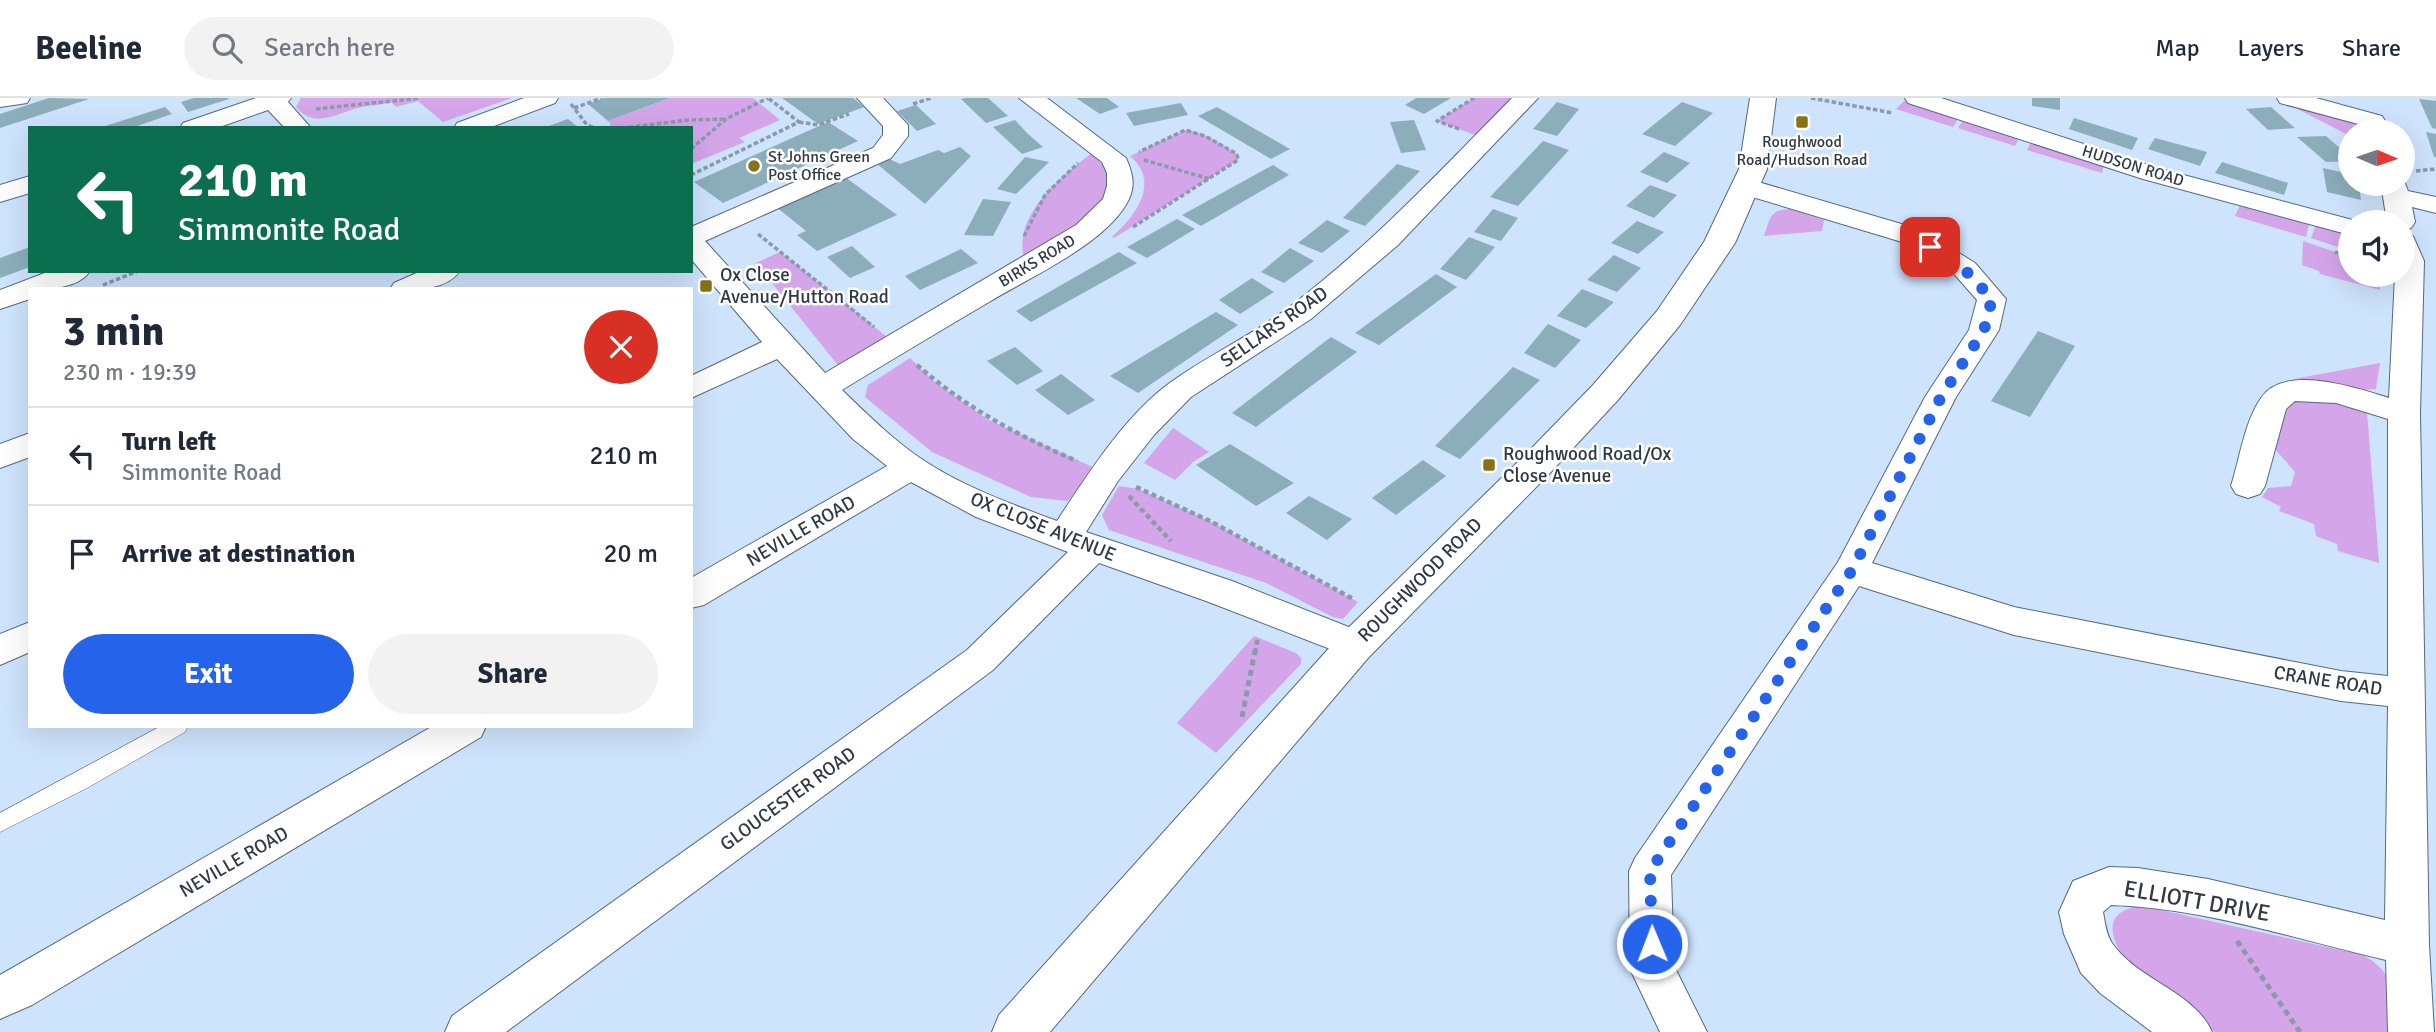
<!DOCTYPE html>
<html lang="en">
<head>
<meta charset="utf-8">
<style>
	:root { --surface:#fff; --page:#f2f2f3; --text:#1f2937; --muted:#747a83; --line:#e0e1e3; --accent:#2563eb }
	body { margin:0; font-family:Signika,sans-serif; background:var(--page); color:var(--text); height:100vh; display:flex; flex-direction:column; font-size:26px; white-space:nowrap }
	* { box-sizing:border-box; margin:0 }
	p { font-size:23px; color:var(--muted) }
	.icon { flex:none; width:38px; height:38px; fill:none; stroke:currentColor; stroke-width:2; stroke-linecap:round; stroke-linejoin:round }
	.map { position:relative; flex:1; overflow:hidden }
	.details { position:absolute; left:28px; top:189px; width:665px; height:441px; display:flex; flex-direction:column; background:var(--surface); border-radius:0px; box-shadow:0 7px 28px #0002 }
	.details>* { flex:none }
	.top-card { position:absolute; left:28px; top:28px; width:665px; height:147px; border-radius:0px; box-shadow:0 7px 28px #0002; background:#0b6e4f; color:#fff; overflow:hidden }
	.needle { width:46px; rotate:92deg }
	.controls { position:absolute; left:2338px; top:21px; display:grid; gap:14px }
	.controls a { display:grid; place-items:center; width:77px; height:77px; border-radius:50%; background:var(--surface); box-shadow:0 7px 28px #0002; font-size:35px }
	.pin { position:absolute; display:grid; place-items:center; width:60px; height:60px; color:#fff; margin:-30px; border-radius:14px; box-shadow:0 4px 10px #0006 }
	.me { position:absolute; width:77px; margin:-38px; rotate:359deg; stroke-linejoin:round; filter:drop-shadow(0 0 5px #0008) }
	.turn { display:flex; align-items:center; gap:24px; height:147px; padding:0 35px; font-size:32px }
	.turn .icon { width:91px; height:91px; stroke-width:2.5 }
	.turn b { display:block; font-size:49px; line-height:60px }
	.round { display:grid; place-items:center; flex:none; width:74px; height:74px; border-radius:37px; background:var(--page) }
	.overview { display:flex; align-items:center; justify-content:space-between; height:119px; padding:0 35px }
	h1 { font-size:42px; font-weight:700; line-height:52px }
	.button { display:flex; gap:14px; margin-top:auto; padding:14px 35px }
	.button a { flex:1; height:80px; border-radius:42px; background:var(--accent); color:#fff; font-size:28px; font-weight:700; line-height:80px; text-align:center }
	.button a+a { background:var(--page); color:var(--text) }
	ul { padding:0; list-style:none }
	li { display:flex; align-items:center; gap:21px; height:98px; padding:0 35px; border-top:2px solid var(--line) }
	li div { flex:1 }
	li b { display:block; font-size:26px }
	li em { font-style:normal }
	header { display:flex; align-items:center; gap:42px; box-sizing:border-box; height:98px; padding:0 35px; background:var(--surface); border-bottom:2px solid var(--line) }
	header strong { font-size:33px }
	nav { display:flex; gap:38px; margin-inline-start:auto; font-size:24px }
	.search { width:490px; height:63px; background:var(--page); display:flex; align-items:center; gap:18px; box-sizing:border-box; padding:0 24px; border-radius:38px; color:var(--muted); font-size:26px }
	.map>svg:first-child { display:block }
</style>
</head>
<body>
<header>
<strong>Beeline</strong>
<div class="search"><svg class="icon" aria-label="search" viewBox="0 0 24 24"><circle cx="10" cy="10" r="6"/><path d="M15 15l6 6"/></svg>Search here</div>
<nav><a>Map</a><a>Layers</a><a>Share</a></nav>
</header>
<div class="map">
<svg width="2436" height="934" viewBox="0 0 2436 934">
	<rect width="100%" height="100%" fill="#cee3fc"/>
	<!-- green -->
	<g fill="#d5a5ea">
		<path d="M301 0H512L443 24 418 3 396 9 391 4C379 8 369 7 358 10 334 16 315 31 296 9Z"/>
		<polygon points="671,0 753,0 780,22 739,40 745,44 691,66 691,30 605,30 611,27 608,23"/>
		<polygon points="1474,0 1511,0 1478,38 1437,23"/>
		<polygon points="1905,2 1960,17 1953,29 1896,11"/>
		<polygon points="2288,6 2353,25 2365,33 2350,33 2350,38"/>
		<polygon points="1965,19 2021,36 2015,48 1958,30"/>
		<path d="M1185 32C1202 33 1223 47 1237 56L1238 62 1114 140 1112 139C1136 118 1161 84 1130 58Z"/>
		<polygon points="2033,40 2105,63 2102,75 2027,52"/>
		<path d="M1092 55 1109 74 1106 106 1025 163C1010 119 1061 78 1092 55Z"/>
		<polygon points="2241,105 2309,126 2306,139 2235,118"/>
		<path d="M1791 111 1824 122 1822 133 1764 138C1771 119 1769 112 1791 111Z"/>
		<polygon points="2316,127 2350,139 2350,153 2311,140"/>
		<polygon points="2303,143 2350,159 2350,177 2379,177 2380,192 2320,176 2319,173 2302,167"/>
		<polygon points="780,154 896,246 845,276 756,165"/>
		<polygon points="910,260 934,283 987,321 1106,375 1067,403 1031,399 932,354 865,299 868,287"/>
		<polygon points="2380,265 2376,291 2362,292 2294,281"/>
		<polygon points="2295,302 2336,304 2367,314 2379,465 2338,453 2337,446 2316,438 2314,426 2279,413 2281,409 2262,399 2268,390 2291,388 2295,374 2275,351 2283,315"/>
		<polygon points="1173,330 1209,354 1193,364 1175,382 1144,365"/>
		<polygon points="1119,388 1139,391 1210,423 1358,504 1343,521 1333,519 1266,485 1109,432 1102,417"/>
		<polygon points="1254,538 1296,555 1301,560 1301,566 1216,655 1177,625"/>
		<path d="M2143 808 2363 857C2399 878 2393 897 2393 934H2215L2128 867C2110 840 2100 812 2143 808Z"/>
	</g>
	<!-- building -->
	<g fill="#8caebb">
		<polygon points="49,0 89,1 0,30 0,16"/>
		<polygon points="194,0 228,0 229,1 188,14 181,4"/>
		<polygon points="605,0 670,0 608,23 588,6"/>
		<polygon points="782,0 853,0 864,9 818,26"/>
		<polygon points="965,0 988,0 1008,18 986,25 961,1"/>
		<polygon points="1076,0 1107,0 1119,9 1100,16"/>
		<polygon points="1416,0 1451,0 1424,16 1405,7"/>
		<polygon points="2032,0 2060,0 2060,12 2032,8"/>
		<polygon points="2419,1 2436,3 2436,31 2432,30"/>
		<polygon points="1557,4 1579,11 1557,38 1533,31"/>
		<polygon points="1682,4 1713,15 1675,48 1642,36"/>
		<polygon points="1181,5 1188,17 1134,28 1126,15"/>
		<polygon points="916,7 936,26 917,33 897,13"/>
		<polygon points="165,9 172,16 131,30 99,30"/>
		<polygon points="1217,9 1290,51 1271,61 1198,18"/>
		<polygon points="2271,9 2295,30 2268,32 2246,11"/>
		<polygon points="2074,20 2138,40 2132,52 2069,31"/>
		<polygon points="568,21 579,30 546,30 546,29"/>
		<polygon points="1015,22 1027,35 1043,49 1022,56 993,29"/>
		<polygon points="1414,22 1426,52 1401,55 1390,24"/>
		<polygon points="828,24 858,43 723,105 694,84"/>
		<polygon points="2426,34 2436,36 2436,59 2434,59"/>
		<polygon points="2326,38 2350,59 2350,63 2326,64 2297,39"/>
		<polygon points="2155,40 2207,54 2200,68 2148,51"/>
		<polygon points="1543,43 1569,52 1518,108 1490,99"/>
		<polygon points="960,49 971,58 925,106 876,65 885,59 900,66 938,52 944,55"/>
		<polygon points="1664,54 1690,65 1667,85 1640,74"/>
		<polygon points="1025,59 1049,64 1016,96 997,91"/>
		<polygon points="2222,64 2288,85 2284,97 2215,75"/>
		<polygon points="1397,66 1420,73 1365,128 1343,120"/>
		<polygon points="1273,67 1289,77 1201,128 1182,117"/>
		<polygon points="2323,70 2350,76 2350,86 2359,86 2361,102 2327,94"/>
		<polygon points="845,79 897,117 817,153 797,137 806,133 775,108"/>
		<polygon points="1650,87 1677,97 1654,120 1626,108"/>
		<polygon points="983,101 1011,104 993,138 964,137"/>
		<polygon points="1493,111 1518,120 1501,143 1474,134"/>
		<polygon points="1177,121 1195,131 1147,160 1127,149"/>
		<polygon points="1327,122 1350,133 1322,155 1298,145"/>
		<polygon points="1637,123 1664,134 1638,156 1611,145"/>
		<polygon points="1469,139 1495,149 1466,182 1440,171"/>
		<polygon points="852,148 875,169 850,180 827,159"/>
		<polygon points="30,149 30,169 0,180 0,160"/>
		<polygon points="1290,150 1314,163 1284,185 1261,174"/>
		<polygon points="961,151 978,165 920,192 905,178"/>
		<polygon points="1119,154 1137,165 1031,224 1016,213"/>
		<polygon points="1614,157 1641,170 1617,194 1587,182"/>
		<polygon points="1436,176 1457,189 1379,247 1355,235"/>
		<polygon points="1252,180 1274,194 1240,216 1219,202"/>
		<polygon points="1582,191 1614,204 1586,230 1557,218"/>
		<polygon points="1216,214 1238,227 1138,295 1110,278"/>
		<polygon points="1548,226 1581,242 1555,270 1524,255"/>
		<polygon points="2038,233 2075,248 2030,319 1991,303"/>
		<polygon points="1331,239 1357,254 1256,329 1232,315"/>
		<polygon points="1015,249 1043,273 1017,287 987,263"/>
		<polygon points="1513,269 1540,282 1460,361 1435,348"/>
		<polygon points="1061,276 1095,302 1068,317 1035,292"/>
		<polygon points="1230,346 1294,385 1256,408 1196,367"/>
		<polygon points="1423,362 1446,378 1396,417 1372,400"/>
		<polygon points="1309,398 1352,421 1327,442 1286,415"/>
	</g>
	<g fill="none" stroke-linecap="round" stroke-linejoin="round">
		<defs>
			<polygon id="lane" points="161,628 188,628 185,634 87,690 0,734 0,715"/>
			<g id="street">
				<polygon points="0,0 30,0 27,5 0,9"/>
				<polygon points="256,0 291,0 288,4 311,30 285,30 268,12 217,30 180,30 183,25"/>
				<polygon points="524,0 558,0 555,5 489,30 454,30 457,25"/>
				<path d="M857 0H883L908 27V38L891 60 705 143 825 275 1076 127 1103 101 1107 88V75L1102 64 1019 0H1047L1126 60C1132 74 1136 86 1129 101 1108 145 1030 179 989 204 940 233 891 262 842 292 867 316 891 340 920 360 961 388 1011 406 1057 423 1088 376 1125 317 1171 284 1210 256 1255 236 1292 207 1372 146 1441 72 1512 0H1538L1398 147 1311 221 1191 299 1154 337 1118 383 1086 434 1232 483 1369 537 1374 547 1369 557 1356 561 1206 503 1099 465 993 572 506 934H445L452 918 967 552 1068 454 976 419 911 384 704 507 691 510V480L887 368 853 341 777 261 691 300V278L762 244 691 161V129L873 50 883 37V28Z"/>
				<polygon points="1905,0 1941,0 2161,71 2360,124 2350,124 2350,137 2143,81 1908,5"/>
				<polygon points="2277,0 2316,0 2382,18 2385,23 2382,28 2373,30 2280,5"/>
				<polygon points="30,78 30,95 0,104 0,87"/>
				<polygon points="2403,80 2408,93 2436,99 2436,115 2412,109 2415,124 2411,130 2403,132 2403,124 2387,124 2381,86 2403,86"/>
				<path d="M1748 81 1922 132 1975 165 2006 201 1999 232 1956 299 1872 465 2014 509 2341 573 2388 578V321L2336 305 2295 303 2286 311 2265 388 2260 396 2248 400 2236 396 2231 388C2240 360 2244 325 2261 300 2284 265 2357 290 2389 300L2395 177H2403V136L2413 138 2424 163 2420 315 2429 847 2434 934H2388L2386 862C2296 841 2204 810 2111 807L2103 814C2105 824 2106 836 2112 845 2137 882 2194 893 2212 934H2152L2100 895 2081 875 2064 836 2059 814 2073 783 2109 769 2138 770 2208 781 2385 822 2388 608 2341 603 2014 537 1859 488 1671 777 1674 868 1707 934H1660L1630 871 1629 773 1635 760 1838 464 1925 299 1969 232 1977 202 1955 177 1902 144 1739 95 1735 89 1739 83Z"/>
				<path d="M50 173H90C78 191 49 191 30 191V201L0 211V192Z"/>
				<path d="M421 173H460C445 194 412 191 390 191L394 185Z"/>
				<polygon points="30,335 30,359 0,370 0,346"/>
				<polygon points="30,524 30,554 0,567 0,536"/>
				<polygon points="433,628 486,628 481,639 32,907 0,921 0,877"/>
			</g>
			<polygon id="secondary" points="1750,0 1776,0 1767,71 1735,145 1680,227 1617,303 1549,376 1368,560 1050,934 992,934 999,917 1340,538 1524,358 1593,287 1657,213 1704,144 1739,71"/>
		</defs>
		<!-- lane casing -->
		<use href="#lane" stroke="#56697f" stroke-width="1"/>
		<!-- street casing -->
		<use href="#street" stroke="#56697f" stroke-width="2"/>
		<!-- secondary casing -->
		<use href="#secondary" stroke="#56697f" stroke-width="2"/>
		<!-- path-far2 -->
		<g stroke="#8a9aac" stroke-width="3.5" stroke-dasharray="4.5 2.5" stroke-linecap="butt">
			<polyline points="1811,0 1893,15"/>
			<polyline points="571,6 587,27 595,30"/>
			<polyline points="913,6 931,0"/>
			<polyline points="574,10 602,0"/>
			<polyline points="316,11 420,0"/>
			<polyline points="799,24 818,27 849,16"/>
			<polyline points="622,30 689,22 726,21"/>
			<polyline points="1459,31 1437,23 1474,0"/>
			<polyline points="691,51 726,21 768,0"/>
			<polyline points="1144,62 1210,81"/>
			<polyline points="2416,73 2436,71"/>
			<polyline points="691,77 799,24 768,0"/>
			<polyline points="1133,129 1238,62 1237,56 1205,38 1185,32 1139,54"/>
			<polyline points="758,136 874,229"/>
			<polyline points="1024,138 1045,97 1078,65"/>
			<polyline points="2335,154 2350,159"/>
			<polyline points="103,187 138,173"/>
		</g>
		<!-- path-far1 -->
		<g stroke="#8a9aac" stroke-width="4.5" stroke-dasharray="5 3.5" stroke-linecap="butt">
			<path d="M917 267C965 309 1018 338 1077 363"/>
			<polyline points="1136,389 1210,423 1355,502"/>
			<polyline points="1129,398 1171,443"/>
			<polyline points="1255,555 1258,539"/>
		</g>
		<!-- path -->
		<g stroke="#8a9aac" stroke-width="5" stroke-dasharray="6 4.5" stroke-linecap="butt">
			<polyline points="1242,619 1255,553"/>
			<polyline points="2237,843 2300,934"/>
		</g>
		<!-- lane -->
		<use href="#lane" fill="#fff" fill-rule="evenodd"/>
		<!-- street -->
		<use href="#street" fill="#fff" fill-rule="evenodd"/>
		<!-- secondary -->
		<use href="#secondary" fill="#fff" fill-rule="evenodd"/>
	</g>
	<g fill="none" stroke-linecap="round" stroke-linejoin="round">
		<!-- route -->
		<polyline stroke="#2563eb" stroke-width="12" stroke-dasharray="0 21.6" points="1652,846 1650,773 1852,472 1941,299 1984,232 1992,201 1965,172 1930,149"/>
	</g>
	<!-- markers -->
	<g fill="#857416" stroke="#fff" stroke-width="2.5">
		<rect x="1795" y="17" width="14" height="14" rx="3.5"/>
		<circle cx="754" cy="68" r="7"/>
		<rect x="699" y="181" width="14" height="14" rx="3.5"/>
		<rect x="1482" y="360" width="14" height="14" rx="3.5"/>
	</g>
	<g text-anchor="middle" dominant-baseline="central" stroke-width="5" stroke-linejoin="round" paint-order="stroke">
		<!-- far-poi labels -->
		<g font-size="16" fill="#303942" stroke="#fff">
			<text x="1802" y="44">Roughwood<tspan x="1802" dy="18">Road/Hudson Road</tspan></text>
			<text x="768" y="59" text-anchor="start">St Johns Green<tspan x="768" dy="18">Post Office</tspan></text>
		</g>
		<!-- far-street labels -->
		<g font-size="16" fill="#303942" stroke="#fff">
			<text transform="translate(2133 68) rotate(17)">HUDSON ROAD</text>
			<text transform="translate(1037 163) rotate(-31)">BIRKS ROAD</text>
		</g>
		<!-- poi labels -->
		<g font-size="19" fill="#303942" stroke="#fff" text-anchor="start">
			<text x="720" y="177">Ox Close<tspan x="720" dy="22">Avenue/Hutton Road</tspan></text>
			<text x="1503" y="356">Roughwood Road/Ox<tspan x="1503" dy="22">Close Avenue</tspan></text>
		</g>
		<!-- street labels -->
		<g font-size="19" fill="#303942" stroke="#fff">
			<text transform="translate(1274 229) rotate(-35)">SELLARS ROAD</text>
			<text transform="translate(1043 429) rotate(22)">OX CLOSE AVENUE</text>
			<text transform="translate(801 433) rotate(-30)">NEVILLE ROAD</text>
			<text transform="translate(1420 482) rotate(-45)">ROUGHWOOD ROAD</text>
			<text transform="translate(2328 583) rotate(9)">CRANE ROAD</text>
			<text transform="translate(788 701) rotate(-36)">GLOUCESTER ROAD</text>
			<text transform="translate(234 764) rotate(-30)">NEVILLE ROAD</text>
		</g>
		<!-- near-street labels -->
		<g font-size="23" fill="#303942" stroke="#fff">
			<text transform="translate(2197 803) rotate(10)">ELLIOTT DRIVE</text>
		</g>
	</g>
</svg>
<div class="controls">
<a><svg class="needle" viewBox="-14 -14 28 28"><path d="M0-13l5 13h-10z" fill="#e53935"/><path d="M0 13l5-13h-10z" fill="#747a83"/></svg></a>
<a><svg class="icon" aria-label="sound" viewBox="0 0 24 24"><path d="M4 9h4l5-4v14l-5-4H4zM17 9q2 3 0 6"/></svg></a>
</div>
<div class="pin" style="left:1930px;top:149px;background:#d93025"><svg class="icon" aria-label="arrive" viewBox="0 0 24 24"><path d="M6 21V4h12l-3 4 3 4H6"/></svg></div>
<svg class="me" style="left:1652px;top:846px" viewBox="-20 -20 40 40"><circle r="17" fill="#2563eb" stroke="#fff" stroke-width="3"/><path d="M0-11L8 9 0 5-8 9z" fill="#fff"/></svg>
<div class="top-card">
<div class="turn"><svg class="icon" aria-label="left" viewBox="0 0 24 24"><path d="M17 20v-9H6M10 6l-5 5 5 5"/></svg><div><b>210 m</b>Simmonite Road</div></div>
</div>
<section class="details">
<div class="overview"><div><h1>3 min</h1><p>230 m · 19:39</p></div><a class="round" style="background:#d93025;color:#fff"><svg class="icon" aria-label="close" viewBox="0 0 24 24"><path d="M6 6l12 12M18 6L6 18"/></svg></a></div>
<ul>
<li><svg class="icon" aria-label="left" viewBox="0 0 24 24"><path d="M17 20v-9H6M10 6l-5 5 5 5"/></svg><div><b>Turn left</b><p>Simmonite Road</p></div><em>210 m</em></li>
<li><svg class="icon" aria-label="arrive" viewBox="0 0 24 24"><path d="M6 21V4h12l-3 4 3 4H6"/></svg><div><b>Arrive at destination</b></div><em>20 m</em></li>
</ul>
<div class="button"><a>Exit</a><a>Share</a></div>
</section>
</div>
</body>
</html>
